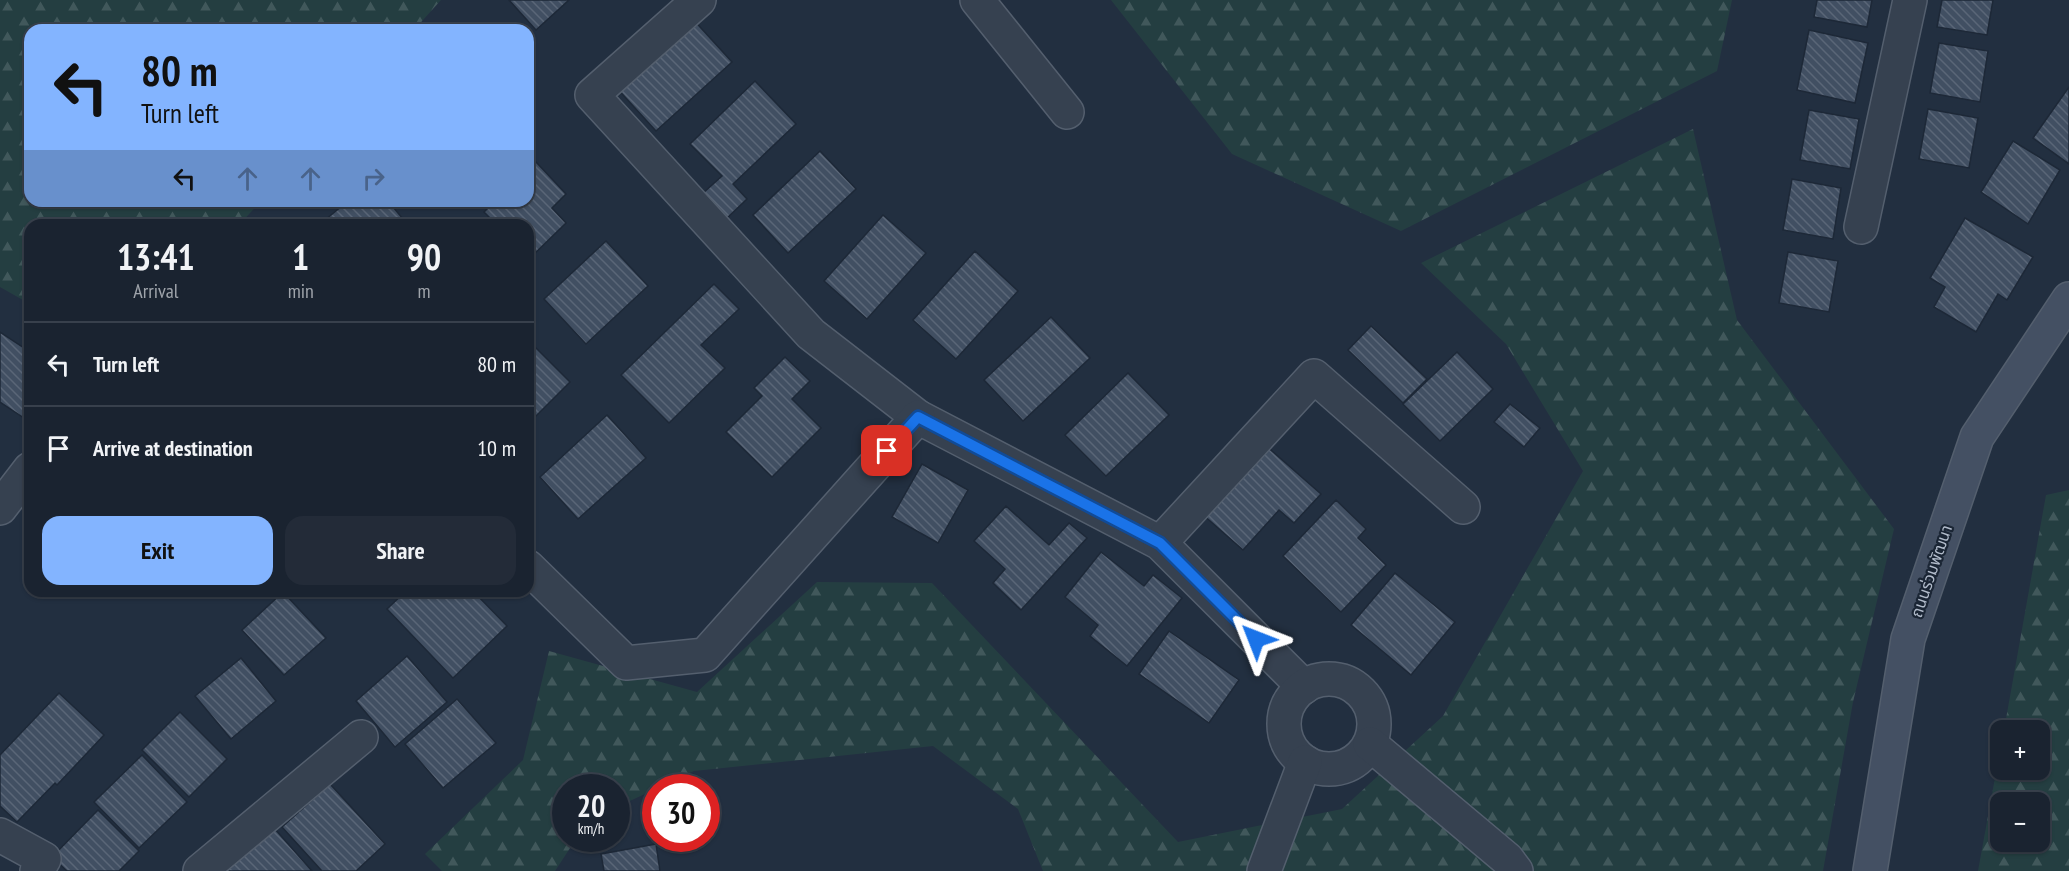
<!DOCTYPE html>
<html lang="en">
<head>
<meta charset="utf-8">
<style>
	:root { --surface:#1a2330; --page:#232b38; --text:#f1f3f6; --muted:#9fa4ab; --line:#38404c; --accent:#83b4ff }
	body { margin:0; font-family:"PT Sans Narrow","Noto Sans Thai",sans-serif; background:var(--page); color:var(--text); height:100vh; display:flex; flex-direction:column; font-size:22px; white-space:nowrap }
	* { box-sizing:border-box; margin:0 }
	p { font-size:20px; color:var(--muted) }
	.icon { flex:none; width:33px; height:33px; fill:none; stroke:currentColor; stroke-width:2; stroke-linecap:round; stroke-linejoin:round }
	.map { position:relative; flex:1; overflow:hidden }
	.sheet { position:absolute; left:24px; top:219px; width:510px; height:378px; display:flex; flex-direction:column; background:var(--surface); border-radius:18px; box-shadow:0 2px 4px #0004,0 0 0 2px var(--line) }
	.sheet>* { flex:none }
	.guide { position:absolute; left:24px; top:24px; width:510px; height:183px; border-radius:18px; box-shadow:0 2px 4px #0004,0 0 0 2px var(--line); background:#83b4ff; color:#111; overflow:hidden }
	.tools { position:absolute; left:1990px; top:720px; display:grid; gap:12px }
	.tools a { display:grid; place-items:center; width:60px; height:60px; border-radius:12px; background:var(--surface); box-shadow:0 2px 4px #0004,0 0 0 2px var(--line); font-size:30px }
	.speed { position:absolute; left:552px; top:774px; display:flex; gap:12px; font-size:30px; font-weight:700; text-align:center }
	.speed>* { display:grid; place-content:center; width:78px; height:78px; border-radius:50%; background:var(--surface); box-shadow:0 2px 4px #0004,0 0 0 2px var(--line); line-height:1 }
	.speed small { font-size:15px; font-weight:400 }
	.speed .limit { border:9px solid #d22; background:#fff; color:#111 }
	.pin { position:absolute; display:grid; place-items:center; width:51px; height:51px; color:#fff; margin:-26px; border-radius:12px; box-shadow:0 3px 9px #0006 }
	.me { position:absolute; width:66px; margin:-33px; rotate:315deg; stroke-linejoin:round; filter:drop-shadow(0 0 4px #0008) }
	.turn { display:flex; align-items:center; gap:21px; height:126px; padding:0 18px; font-size:27px }
	.turn .icon { width:78px; height:78px; stroke-width:2.5 }
	.turn b { display:block; font-size:42px; line-height:51px }
	.lanes { display:flex; align-items:center; height:57px; padding:0 18px; background:#0003; justify-content:center; gap:30px; direction:ltr }
	.lanes .off { opacity:.35 }
	.eta { display:flex; justify-content:space-evenly; align-items:center; height:102px; text-align:center }
	.eta b { font-size:36px; font-weight:700; line-height:42px }
	.primary-button { display:flex; gap:12px; margin-top:auto; padding:12px 18px }
	.primary-button a { flex:1; height:69px; border-radius:18px; background:var(--accent); color:#111; font-size:24px; font-weight:700; line-height:69px; text-align:center }
	.primary-button a+a { background:var(--page); color:var(--text) }
	ul { padding:0; list-style:none }
	li { display:flex; align-items:center; gap:18px; height:84px; padding:0 18px; border-top:2px solid var(--line) }
	li div { flex:1 }
	li b { display:block; font-size:22px }
	li em { font-style:normal }
	.map>svg:first-child { display:block }
</style>
</head>
<body>
<div class="map">
<svg width="2069" height="871" viewBox="0 0 2069 871">
	<defs>
		<pattern id="forest-firs" width="22" height="20" patternUnits="userSpaceOnUse" patternTransform="scale(1.5)"><rect width="22" height="20" fill="#243e41"/><path d="M5 1l3.5 6h-7zM16 11l3.5 6h-7z" fill="#41585b"/></pattern>
		<pattern id="building-back-hatch" width="6" height="6" patternUnits="userSpaceOnUse" patternTransform="scale(1.5)"><rect width="6" height="6" fill="#414f62"/><path d="M-1 5l2 2M0 0l6 6M5-1l2 2" fill="none" stroke="#5a6677"/></pattern>
	</defs>
	<rect width="100%" height="100%" fill="#222f40"/>
	<!-- forest -->
	<g fill="url(#forest-firs)" fill-rule="evenodd">
		<polygon points="0,0 441,0 414,30 30,30 30,201 261,201 239,225 30,225 30,304 0,287"/>
		<polygon points="1111,0 1732,0 1717,71 1401,231 1232,154"/>
		<polygon points="1693,129 1737,320 1894,529 1853,702 1823,871 1043,871 1018,809 933,746 694,771 617,807 616,788 566,788 566,838 576,839 555,871 442,871 425,854 523,760 549,651 697,692 817,582 932,583 1178,842 1342,809 1443,716 1583,471 1506,344 1421,263"/>
		<path d="M2069 490V871H1978L2001 745V770H2040V730H2004L2046 495ZM2001 802H2040V842H2001Z"/>
	</g>
	<!-- building -->
	<g fill="url(#building-back-hatch)" stroke="#1d2837" stroke-width="1.5">
		<polygon points="509,0 569,0 536,30"/>
		<polygon points="1817,0 1872,0 1867,27 1814,17"/>
		<polygon points="1942,0 1993,0 1987,35 1937,27"/>
		<polygon points="690,16 732,62 656,131 614,85"/>
		<polygon points="1809,30 1868,43 1855,103 1797,90"/>
		<polygon points="1939,43 1988,51 1980,102 1930,93"/>
		<polygon points="755,81 796,124 733,184 747,199 726,219 702,194 722,176 690,144"/>
		<polygon points="2069,87 2069,164 2033,138"/>
		<polygon points="1928,109 1978,118 1969,168 1919,159"/>
		<polygon points="1809,110 1859,119 1850,169 1800,160"/>
		<polygon points="2013,141 2060,170 2028,224 1981,192"/>
		<polygon points="820,151 856,189 788,253 753,215"/>
		<polygon points="536,162 566,194 552,208 566,223 528,260 528,225 497,225 484,212 495,201 528,201 528,169"/>
		<polygon points="1792,179 1841,188 1833,239 1783,230"/>
		<polygon points="348,201 388,201 408,225 319,225"/>
		<polygon points="883,215 926,253 867,319 824,281"/>
		<polygon points="1965,218 2033,257 2007,300 1998,294 1976,332 1934,307 1945,287 1930,278"/>
		<polygon points="606,241 648,286 586,344 544,299"/>
		<polygon points="975,251 1018,291 956,359 913,320"/>
		<polygon points="1788,252 1838,261 1829,312 1779,303"/>
		<polygon points="714,284 739,309 701,345 725,368 669,423 621,375"/>
		<polygon points="1051,317 1090,358 1023,421 984,380"/>
		<polygon points="1371,326 1427,379 1403,403 1348,350"/>
		<polygon points="0,332 30,352 30,415 27,420 0,402"/>
		<polygon points="528,340 570,382 528,424"/>
		<polygon points="1457,352 1493,389 1440,441 1403,404"/>
		<polygon points="785,357 810,381 792,399 821,428 772,477 726,432 762,396 754,388"/>
		<polygon points="1128,373 1169,415 1106,476 1065,435"/>
		<polygon points="1510,404 1540,428 1524,447 1494,422"/>
		<polygon points="607,415 646,458 578,519 540,477"/>
		<polygon points="1263,443 1321,494 1294,523 1279,510 1243,550 1201,513"/>
		<polygon points="922,464 968,490 938,543 892,517"/>
		<polygon points="1336,500 1366,529 1358,538 1386,565 1341,612 1283,556"/>
		<polygon points="1006,506 1049,545 1069,523 1087,538 1021,610 993,583 1005,569 974,541"/>
		<polygon points="1101,552 1144,586 1153,575 1182,598 1127,666 1090,636 1098,625 1065,597"/>
		<polygon points="1395,573 1455,622 1411,675 1351,625"/>
		<polygon points="406,591 473,591 507,626 453,678 387,609"/>
		<polygon points="283,592 326,638 284,675 242,630"/>
		<polygon points="1169,631 1239,680 1209,723 1139,674"/>
		<polygon points="407,656 447,702 395,747 356,701"/>
		<polygon points="241,658 276,701 231,739 195,696"/>
		<polygon points="59,693 104,735 57,785 55,783 17,822 0,806 0,755"/>
		<polygon points="457,699 496,743 443,788 405,744"/>
		<polygon points="180,712 227,759 189,797 142,750"/>
		<polygon points="142,755 187,802 139,848 94,802"/>
		<polygon points="330,784 385,844 356,871 322,871 282,827"/>
		<polygon points="98,810 139,851 119,871 67,871 52,857"/>
		<polygon points="274,828 312,871 226,871"/>
		<polygon points="656,844 660,871 604,871 601,854"/>
	</g>
	<g fill="none" stroke-linecap="round" stroke-linejoin="round">
		<defs>
			<g id="street">
				<polyline points="699,0 592,95 811,334 918,417 1160,543 1304,687"/>
				<polyline points="977,0 1067,112"/>
				<polyline points="1861,227 1910,0"/>
				<polyline points="0,508 30,469"/>
				<polyline points="1160,543 1314,376 1463,507"/>
				<polyline points="528,567 626,663 705,655 918,417"/>
				<circle cx="1329" cy="724" r="45"/>
				<polyline points="1370,744 1507,859 1516,871"/>
				<polyline points="0,835 44,859 37,871"/>
				<polyline points="200,871 361,737"/>
				<polyline points="1264,871 1305,762"/>
			</g>
			<polyline id="secondary" points="1870,871 1908,639 1977,437 2069,299"/>
		</defs>
		<!-- street casing -->
		<use href="#street" stroke="#545f6e" stroke-width="36"/>
		<!-- secondary casing -->
		<use href="#secondary" stroke="#545f6e" stroke-width="36"/>
		<!-- street -->
		<use href="#street" stroke="#364150" stroke-width="33"/>
		<!-- secondary -->
		<use href="#secondary" stroke="#445063" stroke-width="33"/>
	</g>
	<g fill="none" stroke-linecap="round" stroke-linejoin="round">
		<defs>
			<polyline id="route" points="887,451 918,417 1160,543 1256,639"/>
		</defs>
		<!-- route casing -->
		<use href="#route" stroke="#114b97" stroke-width="15"/>
		<!-- route -->
		<use href="#route" stroke="#1a73e8" stroke-width="10"/>
	</g>
	<g text-anchor="middle" dominant-baseline="central" stroke-width="4.5" stroke-linejoin="round" paint-order="stroke">
		<!-- street labels -->
		<g font-size="16" fill="#b2bccb" stroke="#1b2635">
			<text transform="translate(1931 571) rotate(-71)">ถนนร่วมพัฒนา</text>
		</g>
	</g>
</svg>
<div class="tools">
<a>+</a>
<a>−</a>
</div>
<div class="speed"><div>20<small>km/h</small></div><div class="limit">30</div></div>
<div class="pin" style="left:887px;top:451px;background:#d93025"><svg class="icon" aria-label="arrive" viewBox="0 0 24 24"><path d="M6 21V4h12l-3 4 3 4H6"/></svg></div>
<svg class="me" style="left:1256px;top:639px" viewBox="-20 -20 40 40"><path d="M0-17L14 15 0 8-14 15z" fill="#1a73e8" stroke="#fff" stroke-width="4"/></svg>
<div class="guide">
<div class="turn"><svg class="icon" aria-label="left" viewBox="0 0 24 24"><path d="M17 20v-9H6M10 6l-5 5 5 5"/></svg><div><b>80 m</b>Turn left</div></div>
<div class="lanes"><svg class="icon" aria-label="left" viewBox="0 0 24 24"><path d="M17 20v-9H6M10 6l-5 5 5 5"/></svg><svg class="icon off" aria-label="ahead" viewBox="0 0 24 24"><path d="M12 20V5M6 11l6-6 6 6"/></svg><svg class="icon off" aria-label="ahead" viewBox="0 0 24 24"><path d="M12 20V5M6 11l6-6 6 6"/></svg><svg class="icon off" aria-label="right" viewBox="0 0 24 24"><path d="M7 20v-9h11M14 6l5 5-5 5"/></svg></div>
</div>
<section class="sheet">
<div class="eta">
<div><b>13:41</b><p>Arrival</p></div>
<div><b>1</b><p>min</p></div>
<div><b>90</b><p>m</p></div>
</div>
<ul>
<li><svg class="icon" aria-label="left" viewBox="0 0 24 24"><path d="M17 20v-9H6M10 6l-5 5 5 5"/></svg><div><b>Turn left</b></div><em>80 m</em></li>
<li><svg class="icon" aria-label="arrive" viewBox="0 0 24 24"><path d="M6 21V4h12l-3 4 3 4H6"/></svg><div><b>Arrive at destination</b></div><em>10 m</em></li>
</ul>
<div class="primary-button"><a>Exit</a><a>Share</a></div>
</section>
</div>
</body>
</html>
